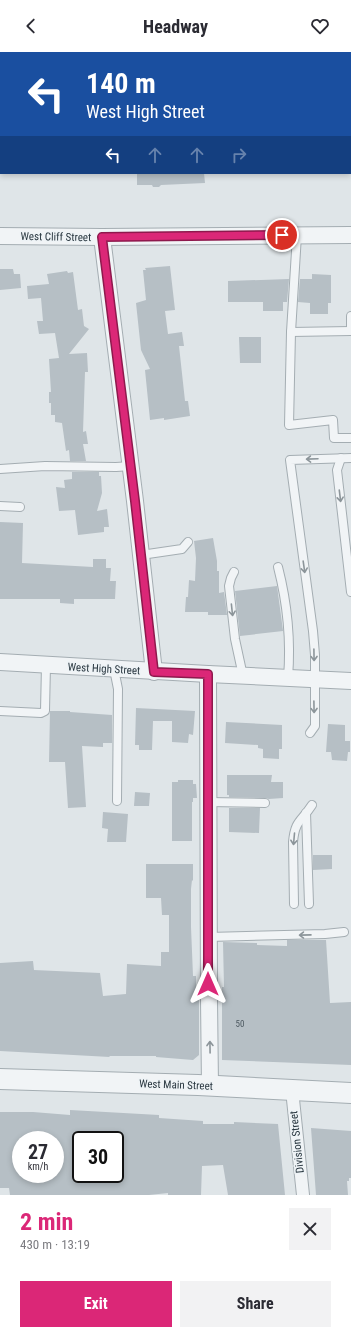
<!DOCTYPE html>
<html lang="en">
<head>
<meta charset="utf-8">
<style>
	:root { --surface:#fff; --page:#f2f2f3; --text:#2b2b33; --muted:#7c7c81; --accent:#db2777 }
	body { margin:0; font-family:"Roboto Condensed",sans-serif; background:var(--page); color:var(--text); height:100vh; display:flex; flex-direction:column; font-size:15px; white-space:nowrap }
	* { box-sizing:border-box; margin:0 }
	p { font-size:13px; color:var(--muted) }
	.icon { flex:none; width:22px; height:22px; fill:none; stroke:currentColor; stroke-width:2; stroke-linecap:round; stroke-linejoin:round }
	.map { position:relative; height:1143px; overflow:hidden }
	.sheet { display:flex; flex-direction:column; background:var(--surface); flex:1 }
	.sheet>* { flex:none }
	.banner { position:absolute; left:0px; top:0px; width:351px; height:122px; box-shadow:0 2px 6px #0003; background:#1a4fa0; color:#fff; overflow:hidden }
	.speed { position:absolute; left:12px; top:1079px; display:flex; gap:8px; font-size:20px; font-weight:700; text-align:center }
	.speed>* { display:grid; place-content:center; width:52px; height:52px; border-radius:50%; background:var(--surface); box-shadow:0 2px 6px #0003; line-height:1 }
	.speed small { font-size:10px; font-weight:400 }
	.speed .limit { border:2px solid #111; border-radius:6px; background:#fff; color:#111 }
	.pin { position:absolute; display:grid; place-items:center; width:34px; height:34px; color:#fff; margin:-17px; border:2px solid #fff; border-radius:50%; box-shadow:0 1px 4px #0007 }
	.me { position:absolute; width:44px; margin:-22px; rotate:0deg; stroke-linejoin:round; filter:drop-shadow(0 0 3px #0008) }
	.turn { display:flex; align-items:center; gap:14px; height:84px; padding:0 20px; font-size:18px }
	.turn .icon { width:52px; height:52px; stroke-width:2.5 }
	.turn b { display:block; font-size:28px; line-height:34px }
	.lanes { display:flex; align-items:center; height:38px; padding:0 20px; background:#0003; justify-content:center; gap:20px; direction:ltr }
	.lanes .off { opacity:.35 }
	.round { display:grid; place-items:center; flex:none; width:42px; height:42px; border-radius:0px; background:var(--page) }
	.head { display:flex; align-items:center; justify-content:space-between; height:68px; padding:0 20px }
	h1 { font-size:24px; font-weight:700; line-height:30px; color:var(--accent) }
	.button { display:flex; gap:8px; margin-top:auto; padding:8px 20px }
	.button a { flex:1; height:46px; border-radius:0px; background:var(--accent); color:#fff; font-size:16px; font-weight:700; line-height:46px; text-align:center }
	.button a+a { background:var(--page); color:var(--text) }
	header { display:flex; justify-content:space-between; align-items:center; height:52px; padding:0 20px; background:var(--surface); font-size:18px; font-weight:700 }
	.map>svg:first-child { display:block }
</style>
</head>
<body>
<header><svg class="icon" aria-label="back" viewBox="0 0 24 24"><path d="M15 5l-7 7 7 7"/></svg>Headway<svg class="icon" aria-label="heart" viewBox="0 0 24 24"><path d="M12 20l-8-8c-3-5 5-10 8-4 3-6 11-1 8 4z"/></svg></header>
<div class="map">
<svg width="351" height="1143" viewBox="0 0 351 1143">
	<rect width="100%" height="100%" fill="#dfe5e8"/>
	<!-- building -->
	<g fill="#b6bfc5" fill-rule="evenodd">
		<polygon points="137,121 204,121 205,131 161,133 159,135 153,135 152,133 137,133"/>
		<polygon points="170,214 175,258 165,259 168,282 182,280 184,294 179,294 185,349 188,349 190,364 164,368 164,366 150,368 145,318 150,317 141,298 136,251 146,248 143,218 146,218 145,216"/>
		<polygon points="0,217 13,217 14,222 20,222 21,236 0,238"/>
		<polygon points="67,219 68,221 73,220 78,258 82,257 84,274 89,277 69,302 87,301 88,320 85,320 83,380 86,379 88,392 83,392 86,409 70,409 69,398 66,399 62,371 55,370 55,363 51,363 51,351 49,351 49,340 51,340 49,307 59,306 55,281 39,282 37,269 43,269 41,246 28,247 27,234 49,232 47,222"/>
		<polygon points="312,222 331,223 331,251 328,251 328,262 310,262 310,251 298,250 300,227 312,227"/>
		<polygon points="289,227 287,250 283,250 283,259 263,259 263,250 228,250 228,229"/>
		<polygon points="239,285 261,285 261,311 240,311"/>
		<polygon points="72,420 99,420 99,424 101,424 102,441 97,459 107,457 109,475 104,475 104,480 78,483 75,458 59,459 56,435 65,436 64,428 72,427"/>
		<polygon points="0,470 23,471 22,511 93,515 93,507 106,507 106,516 111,516 110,529 116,529 115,547 74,547 74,552 60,551 60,547 0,547"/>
		<polygon points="213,486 217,509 217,519 219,519 219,541 224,540 227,563 208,563 208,560 185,560 186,545 188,545 189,528 195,529 196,506 194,489"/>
		<polygon points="277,534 283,579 240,584 235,539"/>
		<polygon points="136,656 195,659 193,683 189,682 188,691 172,690 172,669 153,669 152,698 139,698 139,693 135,693"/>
		<polygon points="50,659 70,659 70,660 112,663 112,691 103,691 103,695 82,694 86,755 68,756 65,710 49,710"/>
		<polygon points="226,670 282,673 282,697 279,697 279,707 263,706 263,697 258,696 258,693 225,691"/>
		<polygon points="328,672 345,673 345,689 350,689 350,700 348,700 347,709 332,708 331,700 326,700"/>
		<polygon points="227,723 272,723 271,730 283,730 283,746 269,747 265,746 229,745 229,743 227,743"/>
		<polygon points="178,728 193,728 193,732 196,732 197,746 193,746 193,750 192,750 192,789 172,789 172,730 178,730"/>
		<polygon points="135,740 150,741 149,754 134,754"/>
		<polygon points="229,756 260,756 259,781 229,780"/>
		<polygon points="103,760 128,762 126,790 107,790 108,777 102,776"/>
		<polygon points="313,803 332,803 332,817 313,818"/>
		<polygon points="146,812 193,812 193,829 192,828 191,837 191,875 193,924 196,924 196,938 199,937 199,1003 193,1008 156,1005 156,1004 109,1004 110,1005 0,999 0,911 33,909 34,918 100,921 103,944 126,942 127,912 161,914 161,900 169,900 169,863 162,863 161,846 146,846"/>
		<polygon points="287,888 326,888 330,951 351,950 351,1013 222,1008 222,935 224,935 223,890 257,891 257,893 287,894"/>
		<path d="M70 1058 159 1063V1066L203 1069V1072H234V1070L278 1072 285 1143H228L223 1113 202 1114 201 1143H168V1141L149 1143H10L9 1136H0V1060H33L70 1063ZM21 1088H55V1122H21ZM81 1088H115V1122H81Z"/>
		<polygon points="311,1076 351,1079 351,1126 349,1126 349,1129 347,1129 348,1143 316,1143"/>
	</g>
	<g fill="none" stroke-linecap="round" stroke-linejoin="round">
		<defs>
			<g id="service">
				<polyline points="297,183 291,280 351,279"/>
				<polyline points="351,264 351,279"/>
				<polyline points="291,280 289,373 333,368 334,386 351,386"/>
				<polyline points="341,406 337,418 351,540"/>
				<polyline points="0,417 45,414 116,415 131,414"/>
				<polyline points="0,454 20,455"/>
				<polyline points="141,503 182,497 188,490"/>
				<path d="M278 515C287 550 291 589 288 626"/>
				<polyline points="234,520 231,526 229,534 235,587 243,624"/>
				<polyline points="114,617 118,637 117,749"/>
				<polyline points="0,659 41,661 45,659 46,613"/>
				<polyline points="310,681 315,674 315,603 313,579 290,408 351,406"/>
				<polyline points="208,750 265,751"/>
				<polyline points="306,761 309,852"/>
				<path d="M294 852 293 790C295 768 301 770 312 753"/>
				<polyline points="208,885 325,882 344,880"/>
			</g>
			<polyline id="pedestrian" points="292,1038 303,1143"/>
			<g id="minor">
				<polyline points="0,184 102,185 351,183"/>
				<polyline points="102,185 135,449 154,620"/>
				<polyline points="0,610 208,622 351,629"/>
				<polyline points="208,622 209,947 210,1034"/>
			</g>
			<polyline id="tertiary" points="0,1027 198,1033 351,1041"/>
		</defs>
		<!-- service casing -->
		<use href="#service" stroke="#a4adb2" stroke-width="10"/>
		<!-- pedestrian casing -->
		<use href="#pedestrian" stroke="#a4adb2" stroke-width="14"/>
		<!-- minor casing -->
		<use href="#minor" stroke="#a4adb2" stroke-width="18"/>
		<!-- tertiary casing -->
		<use href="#tertiary" stroke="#a4adb2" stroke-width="22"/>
		<!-- service -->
		<use href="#service" stroke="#f1f4f6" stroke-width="8"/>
		<!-- pedestrian -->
		<use href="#pedestrian" stroke="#f1f4f6" stroke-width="12"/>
		<!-- minor -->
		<use href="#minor" stroke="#f1f4f6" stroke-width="16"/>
		<!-- tertiary -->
		<use href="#tertiary" stroke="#f1f4f6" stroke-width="20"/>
	</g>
	<!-- one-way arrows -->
	<defs><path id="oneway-shaft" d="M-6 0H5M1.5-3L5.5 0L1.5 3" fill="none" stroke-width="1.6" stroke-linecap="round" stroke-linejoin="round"/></defs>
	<g stroke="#8c959a">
		<use href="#oneway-shaft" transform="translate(312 407) rotate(178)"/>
		<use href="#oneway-shaft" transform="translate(340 444) rotate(83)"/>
		<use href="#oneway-shaft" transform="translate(304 515) rotate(82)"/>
		<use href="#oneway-shaft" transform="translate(232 558) rotate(84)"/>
		<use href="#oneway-shaft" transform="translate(314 603) rotate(89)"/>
		<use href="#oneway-shaft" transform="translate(314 655) rotate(89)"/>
		<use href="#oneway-shaft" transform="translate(294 787) rotate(95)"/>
		<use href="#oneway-shaft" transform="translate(305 883) rotate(179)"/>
		<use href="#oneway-shaft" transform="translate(210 995) rotate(-91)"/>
	</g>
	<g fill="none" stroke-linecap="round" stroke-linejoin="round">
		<defs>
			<polyline id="route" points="208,932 208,622 154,620 135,449 102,185 282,183"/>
		</defs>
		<!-- route casing -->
		<use href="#route" stroke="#8e194d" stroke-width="10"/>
		<!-- route -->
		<use href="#route" stroke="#db2777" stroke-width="7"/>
	</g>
	<g text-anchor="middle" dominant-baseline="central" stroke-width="3" stroke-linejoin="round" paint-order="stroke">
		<!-- number labels -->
		<g font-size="9" fill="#4c5860">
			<text x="240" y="972">50</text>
		</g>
		<!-- street labels -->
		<g font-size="11" fill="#28363f" stroke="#eef3f6">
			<text transform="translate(56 185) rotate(1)">West Cliff Street</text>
			<text transform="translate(104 617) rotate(3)">West High Street</text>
			<text transform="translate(176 1033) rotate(2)">West Main Street</text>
			<text transform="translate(297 1090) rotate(-96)">Division Street</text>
		</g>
	</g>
</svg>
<div class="speed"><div>27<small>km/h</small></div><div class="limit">30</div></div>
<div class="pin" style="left:282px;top:183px;background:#d93025"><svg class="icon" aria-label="arrive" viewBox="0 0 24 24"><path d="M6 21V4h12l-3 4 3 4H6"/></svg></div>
<svg class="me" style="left:208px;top:932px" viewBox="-20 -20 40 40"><path d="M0-17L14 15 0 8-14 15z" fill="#db2777" stroke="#fff" stroke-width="4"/></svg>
<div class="banner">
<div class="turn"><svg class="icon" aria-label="left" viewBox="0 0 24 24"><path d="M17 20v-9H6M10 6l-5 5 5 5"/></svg><div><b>140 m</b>West High Street</div></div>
<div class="lanes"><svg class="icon" aria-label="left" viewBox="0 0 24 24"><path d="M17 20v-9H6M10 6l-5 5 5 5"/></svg><svg class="icon off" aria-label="ahead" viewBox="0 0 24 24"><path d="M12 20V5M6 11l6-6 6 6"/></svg><svg class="icon off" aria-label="ahead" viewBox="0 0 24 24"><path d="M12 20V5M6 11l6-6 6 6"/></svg><svg class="icon off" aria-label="right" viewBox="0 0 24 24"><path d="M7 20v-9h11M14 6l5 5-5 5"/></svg></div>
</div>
</div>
<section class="sheet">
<div class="head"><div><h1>2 min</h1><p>430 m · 13:19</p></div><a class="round"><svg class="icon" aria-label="close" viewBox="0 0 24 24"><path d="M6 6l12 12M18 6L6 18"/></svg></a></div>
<div class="button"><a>Exit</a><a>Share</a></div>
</section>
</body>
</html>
